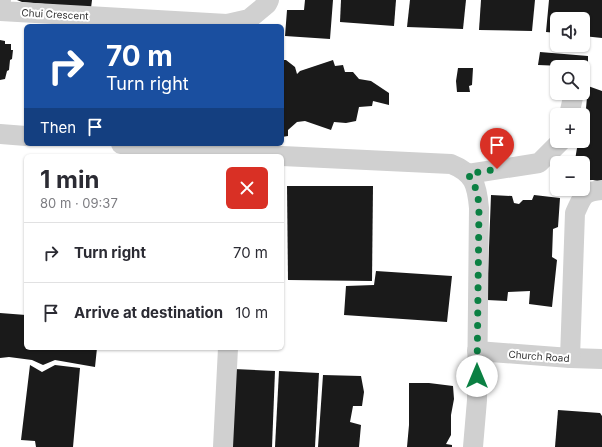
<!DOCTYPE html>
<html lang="en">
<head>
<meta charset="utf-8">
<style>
	:root { --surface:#fff; --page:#f2f2f3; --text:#2b2b33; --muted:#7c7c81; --line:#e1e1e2 }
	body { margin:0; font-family:Inter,sans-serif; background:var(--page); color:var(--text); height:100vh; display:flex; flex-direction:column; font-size:15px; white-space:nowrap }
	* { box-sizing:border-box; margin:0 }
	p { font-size:13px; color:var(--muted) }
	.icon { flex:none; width:22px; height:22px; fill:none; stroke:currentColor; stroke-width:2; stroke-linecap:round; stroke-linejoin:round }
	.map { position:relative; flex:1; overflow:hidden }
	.drawer { position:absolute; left:24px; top:154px; width:260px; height:196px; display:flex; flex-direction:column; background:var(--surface); border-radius:6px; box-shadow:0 1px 3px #0004 }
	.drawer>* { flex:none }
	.hud { position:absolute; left:24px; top:24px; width:260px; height:122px; border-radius:6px; box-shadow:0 1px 3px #0004; background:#1a4fa0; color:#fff; overflow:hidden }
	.tools { position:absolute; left:550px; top:12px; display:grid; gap:8px }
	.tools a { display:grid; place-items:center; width:40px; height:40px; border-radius:6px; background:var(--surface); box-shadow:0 1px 3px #0004; font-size:20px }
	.pin { position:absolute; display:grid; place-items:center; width:34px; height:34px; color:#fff; margin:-41px -17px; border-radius:50% 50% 50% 0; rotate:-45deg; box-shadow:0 0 4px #0007 }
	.pin .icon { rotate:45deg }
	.me { position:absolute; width:44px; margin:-22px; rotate:0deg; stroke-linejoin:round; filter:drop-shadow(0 0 3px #0008) }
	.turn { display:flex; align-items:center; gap:14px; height:84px; padding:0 16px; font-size:18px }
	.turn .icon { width:52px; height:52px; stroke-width:2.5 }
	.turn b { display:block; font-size:28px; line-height:34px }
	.then { display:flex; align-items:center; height:38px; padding:0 16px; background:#0003; gap:8px; font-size:15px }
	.round { display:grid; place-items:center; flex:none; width:42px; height:42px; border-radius:6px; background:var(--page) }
	.head { display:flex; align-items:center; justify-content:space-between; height:68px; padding:0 16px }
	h1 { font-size:24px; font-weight:700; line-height:30px }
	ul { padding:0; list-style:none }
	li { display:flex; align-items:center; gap:12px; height:60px; padding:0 16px; border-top:1px solid var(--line) }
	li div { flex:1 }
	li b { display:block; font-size:15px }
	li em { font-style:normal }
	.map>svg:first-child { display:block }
</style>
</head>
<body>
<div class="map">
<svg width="602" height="447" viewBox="0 0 602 447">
	<rect width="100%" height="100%" fill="#fff"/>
	<!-- building -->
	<g fill="#1a1a1a">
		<polygon points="17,0 92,0 91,8 22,2"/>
		<polygon points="305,0 333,0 330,39 285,36 287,10 304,10"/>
		<polygon points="341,0 396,0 394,26 340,22"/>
		<polygon points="410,0 466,0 463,29 407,27"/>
		<polygon points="481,0 535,0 532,31 479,30"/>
		<polygon points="549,0 602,0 602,38 583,36 583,19 557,19 557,33 546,32"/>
		<polygon points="0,40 5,41 5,44 11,44 11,50 13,50 12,59 10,60 9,70 7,71 5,79 0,80"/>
		<polygon points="540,52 588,56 588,67 538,65"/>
		<polygon points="282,60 286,60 295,67 297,74 300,71 333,60 335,66 343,65 345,72 353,72 359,79 371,81 389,93 389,105 373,101 372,106 359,107 356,121 346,123 334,122 331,130 305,121 297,122 288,130 288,136 282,137"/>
		<polygon points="458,68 473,68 472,85 469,86 470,92 457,92 456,81"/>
		<polygon points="588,86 602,91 602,182 593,180 583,180 583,163 576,163 575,160 578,142 583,142"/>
		<polygon points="287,186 373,186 372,281 288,280"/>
		<polygon points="491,195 512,196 514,203 519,204 523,200 532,200 534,195 560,198 558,227 553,229 552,257 557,260 552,307 529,304 530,291 508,292 507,301 487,300"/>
		<polygon points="376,271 452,276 447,322 344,315 346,286 374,285"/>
		<polygon points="0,313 26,315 26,348 97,348 95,367 55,360 43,365 32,360 9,357 0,358"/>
		<polygon points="30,365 42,372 55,365 80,368 73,447 36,447 35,441 21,440"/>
		<polygon points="234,369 275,371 272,447 228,447"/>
		<polygon points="279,371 319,373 315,447 275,447"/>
		<polygon points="323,375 361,376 364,392 362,406 353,406 350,422 361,425 359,447 318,447"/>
		<polygon points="409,383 429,383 453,386 454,399 451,415 451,435 446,444 452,445 452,447 407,447 409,425"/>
		<polygon points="558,410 600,413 602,416 602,447 555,447"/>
	</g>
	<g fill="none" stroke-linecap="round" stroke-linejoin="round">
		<!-- street -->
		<g stroke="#d0d0d0" stroke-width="20">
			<polyline points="1,0 0,11 227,24 249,19 267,4 269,0"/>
			<polyline points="569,115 574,93"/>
			<polyline points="0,134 26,136"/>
			<polyline points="121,144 239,154 279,156"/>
			<path d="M282 156 451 164C474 173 477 185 479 208L477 400 473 447"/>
			<polyline points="468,174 539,163 561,141"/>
			<polyline points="477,351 570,358 602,359"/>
			<path d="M570 358 575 213C583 196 582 192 602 190"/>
			<polyline points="223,447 228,348"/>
		</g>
	</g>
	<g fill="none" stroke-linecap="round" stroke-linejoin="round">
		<!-- route -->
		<path stroke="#0b8043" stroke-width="7" stroke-dasharray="0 12.6" d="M477 376 479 208C478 192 476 187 468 174L497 169"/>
	</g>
	<g text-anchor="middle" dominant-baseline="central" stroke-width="4" stroke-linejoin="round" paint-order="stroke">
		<!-- street labels -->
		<g font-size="10" fill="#333" stroke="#fff">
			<text transform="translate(55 14) rotate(3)">Chui Crescent</text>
			<text transform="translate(539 356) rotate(4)">Church Road</text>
		</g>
	</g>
</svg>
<div class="tools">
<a><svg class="icon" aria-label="sound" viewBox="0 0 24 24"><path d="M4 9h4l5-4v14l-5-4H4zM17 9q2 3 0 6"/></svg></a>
<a><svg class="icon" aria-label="search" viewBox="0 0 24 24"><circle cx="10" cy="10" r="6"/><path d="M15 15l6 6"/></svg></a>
<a>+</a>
<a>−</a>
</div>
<div class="pin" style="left:497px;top:169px;background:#d93025"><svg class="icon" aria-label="arrive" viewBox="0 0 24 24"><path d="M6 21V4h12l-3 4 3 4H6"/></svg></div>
<svg class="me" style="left:477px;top:376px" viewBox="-20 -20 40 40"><circle r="19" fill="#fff"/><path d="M0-13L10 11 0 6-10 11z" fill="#0b8043"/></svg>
<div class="hud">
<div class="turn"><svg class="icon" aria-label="right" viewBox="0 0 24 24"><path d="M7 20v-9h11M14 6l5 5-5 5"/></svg><div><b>70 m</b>Turn right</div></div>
<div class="then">Then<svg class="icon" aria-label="arrive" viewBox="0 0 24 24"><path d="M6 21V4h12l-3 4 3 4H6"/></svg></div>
</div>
<section class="drawer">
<div class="head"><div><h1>1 min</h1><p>80 m · 09:37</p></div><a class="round" style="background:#d93025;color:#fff"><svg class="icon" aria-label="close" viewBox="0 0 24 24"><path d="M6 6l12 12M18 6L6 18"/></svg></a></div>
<ul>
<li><svg class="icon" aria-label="right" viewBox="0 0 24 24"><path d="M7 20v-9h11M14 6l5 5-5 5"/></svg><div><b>Turn right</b></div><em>70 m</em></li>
<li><svg class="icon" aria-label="arrive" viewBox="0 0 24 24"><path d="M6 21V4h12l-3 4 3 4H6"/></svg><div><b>Arrive at destination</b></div><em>10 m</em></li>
</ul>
</section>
</div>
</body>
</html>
